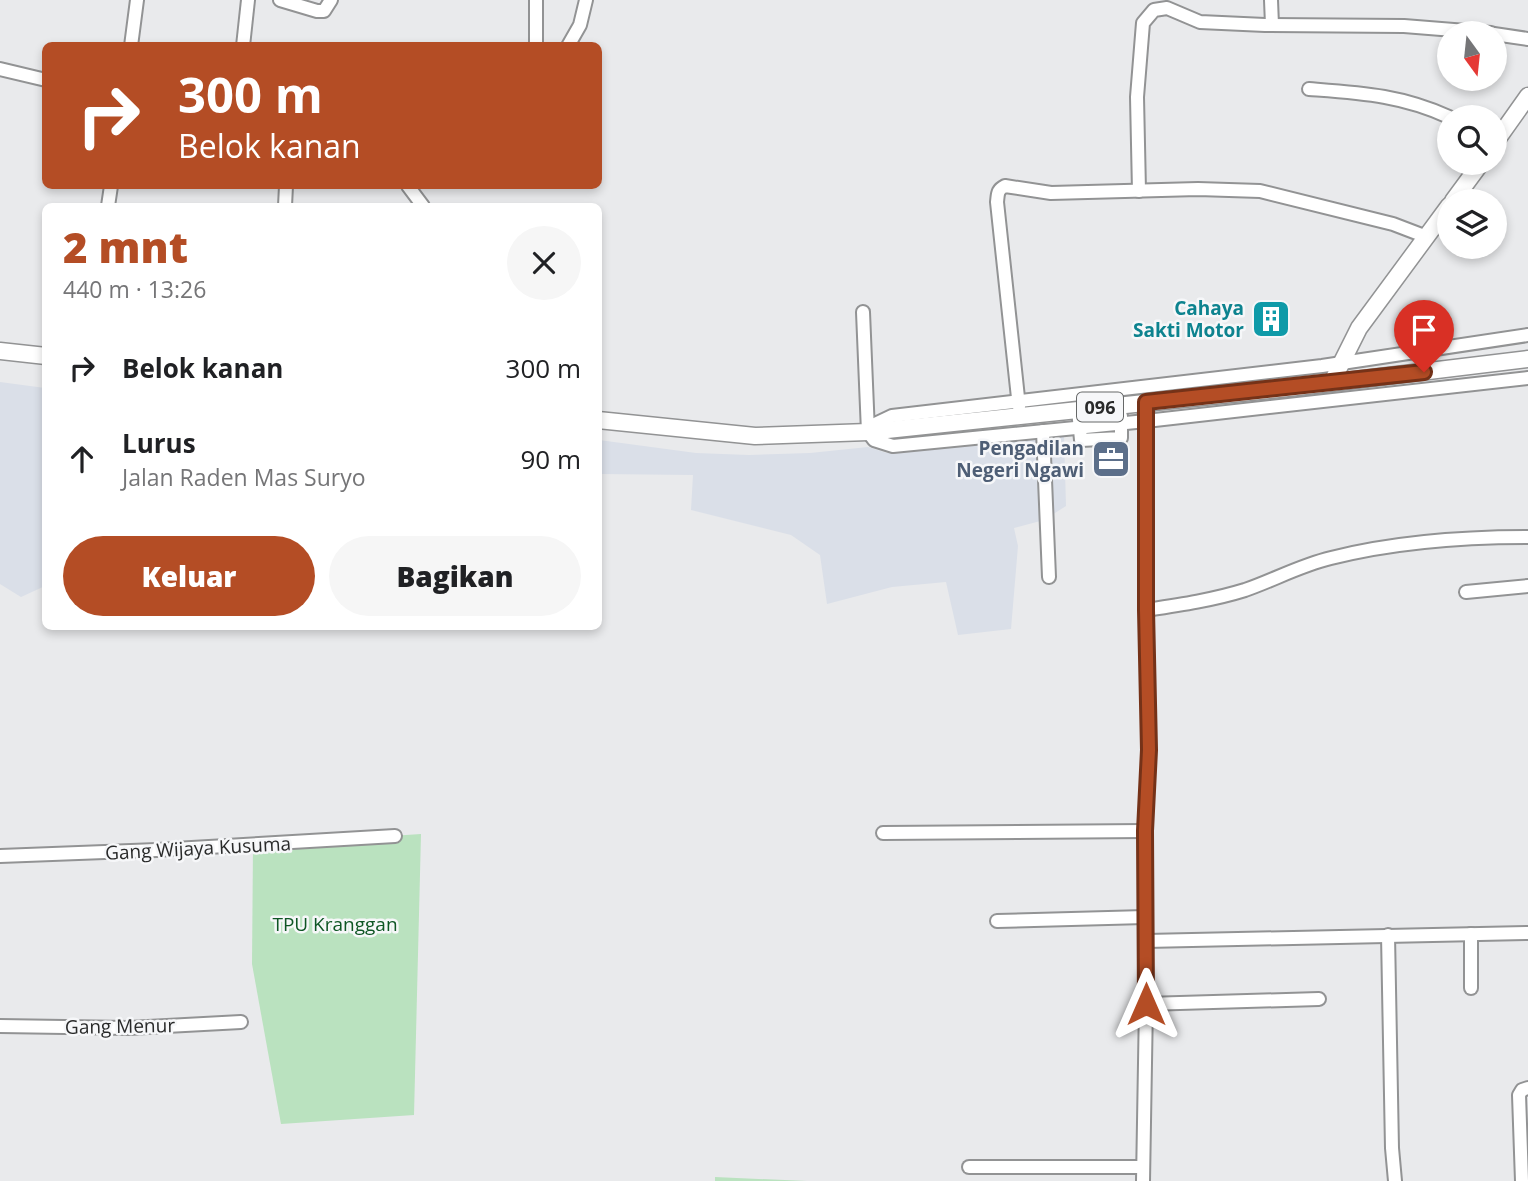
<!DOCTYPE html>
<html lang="id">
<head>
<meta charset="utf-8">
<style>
	:root { --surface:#fff; --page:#f6f6f6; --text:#202124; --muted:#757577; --accent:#b44d25 }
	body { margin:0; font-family:"Open Sans",sans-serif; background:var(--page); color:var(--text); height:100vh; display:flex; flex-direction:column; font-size:26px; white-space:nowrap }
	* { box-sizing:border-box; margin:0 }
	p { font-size:23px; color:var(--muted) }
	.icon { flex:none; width:38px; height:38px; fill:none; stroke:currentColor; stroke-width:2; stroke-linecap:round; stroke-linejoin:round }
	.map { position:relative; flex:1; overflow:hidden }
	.side { position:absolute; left:42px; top:203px; width:560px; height:427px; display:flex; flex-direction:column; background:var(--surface); border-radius:10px; box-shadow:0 4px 10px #0003 }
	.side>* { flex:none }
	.top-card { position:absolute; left:42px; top:42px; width:560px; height:147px; border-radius:10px; box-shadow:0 4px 10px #0003; background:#b44d25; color:#fff; overflow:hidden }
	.needle { width:46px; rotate:165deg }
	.buttons { position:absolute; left:1437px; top:21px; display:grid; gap:14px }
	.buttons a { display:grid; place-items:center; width:70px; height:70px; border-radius:50%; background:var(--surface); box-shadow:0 4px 10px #0003; font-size:35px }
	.pin { position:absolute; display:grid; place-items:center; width:60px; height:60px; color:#fff; margin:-72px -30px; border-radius:50% 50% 50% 0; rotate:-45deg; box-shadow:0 0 7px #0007 }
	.pin .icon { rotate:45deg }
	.me { position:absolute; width:77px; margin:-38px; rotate:0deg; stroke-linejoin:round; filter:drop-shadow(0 0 5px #0008) }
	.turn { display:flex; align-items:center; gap:24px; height:147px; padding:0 21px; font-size:32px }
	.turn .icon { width:91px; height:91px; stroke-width:2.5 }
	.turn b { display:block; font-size:49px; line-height:60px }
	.round { display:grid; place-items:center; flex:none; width:74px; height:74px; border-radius:37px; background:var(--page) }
	.overview { display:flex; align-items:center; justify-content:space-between; height:119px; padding:0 21px }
	h1 { font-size:42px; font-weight:800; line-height:52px; color:var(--accent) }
	.button { display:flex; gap:14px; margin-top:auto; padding:14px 21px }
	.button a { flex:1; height:80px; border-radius:42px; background:var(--accent); color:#fff; font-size:28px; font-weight:800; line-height:80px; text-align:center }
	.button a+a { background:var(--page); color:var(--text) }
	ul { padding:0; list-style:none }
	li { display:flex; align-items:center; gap:21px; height:91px; padding:0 21px }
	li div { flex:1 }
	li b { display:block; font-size:26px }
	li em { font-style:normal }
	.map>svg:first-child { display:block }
</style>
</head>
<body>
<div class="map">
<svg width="1528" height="1181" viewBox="0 0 1528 1181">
	<rect width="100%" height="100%" fill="#e9eaec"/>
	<!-- built -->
	<g fill="#dadfe8">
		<polygon points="0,382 45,388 45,586 21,597 0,584"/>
		<polygon points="1064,435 1066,506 1044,520 1014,528 1018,546 1011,629 958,635 946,582 892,587 827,604 820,555 791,535 691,510 693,475 599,474 599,440 696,453 749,455 810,453 868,447 887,453"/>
	</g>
	<!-- green -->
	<g fill="#bae2bf">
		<polygon points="421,834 414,1115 281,1124 252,964 253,845"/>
		<polygon points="715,1177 807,1181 715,1181"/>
	</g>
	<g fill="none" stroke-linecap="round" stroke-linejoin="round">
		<defs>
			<g id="minor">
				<polyline points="280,0 317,11 324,11 331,0"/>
				<polyline points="1271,0 1272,25"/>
				<polyline points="1494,34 1528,39"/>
				<polyline points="131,46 137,0"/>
				<polyline points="243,46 248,0"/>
				<polyline points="536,46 536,0"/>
				<polyline points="568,46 580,25 586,0"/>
				<polyline points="0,69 46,80"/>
				<path d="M1309 89C1361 93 1401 95 1449 117"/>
				<polyline points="408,186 423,206"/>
				<polyline points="1139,191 1137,97 1143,23 1154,10 1167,8 1200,22 1265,25 1404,26 1491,33"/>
				<polyline points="108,206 111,186"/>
				<polyline points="285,206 286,186"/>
				<polyline points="863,312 868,432 874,440 893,446 1146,421 1528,378"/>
				<path d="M1019 407 997 202C998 194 997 190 1005 186L1051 193 1198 189 1260 191 1393 224 1427 237"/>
				<polyline points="1078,410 1081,440 1121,438 1121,416"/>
				<polyline points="1043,431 1049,577"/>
				<polyline points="868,432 871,426 892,416 1322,366 1528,335"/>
				<polyline points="1466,592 1528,586"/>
				<path d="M1146 610C1179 605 1213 600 1245 590 1274 580 1301 565 1331 558 1394 542 1463 537 1528 537"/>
				<polyline points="883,833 1145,831"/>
				<polyline points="0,856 157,850 395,836"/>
				<polyline points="997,921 1145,917"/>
				<polyline points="1471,934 1471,988"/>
				<polyline points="1388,935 1392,1148 1395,1181"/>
				<polyline points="1146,941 1528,933"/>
				<polyline points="1146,1004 1319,999"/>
				<polyline points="0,1026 129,1028 241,1022"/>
				<polyline points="969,1167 1143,1167"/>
				<polyline points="1143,1181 1146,1004 1145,831 1149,750 1146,610 1146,421"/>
				<polyline points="1522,1181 1519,1095 1522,1090 1528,1088"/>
			</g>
			<g id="major">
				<polyline points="1494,144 1528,96"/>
				<polyline points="1453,201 1481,163"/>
				<polyline points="0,351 46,356"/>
				<polyline points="1332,382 1359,328 1449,206"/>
				<polyline points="1146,402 1146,421"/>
				<polyline points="598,420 755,436 868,432 1297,387 1528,359"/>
			</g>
		</defs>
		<!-- minor casing -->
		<use href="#minor" stroke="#929394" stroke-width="16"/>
		<!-- major casing -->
		<use href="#major" stroke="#929394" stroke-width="19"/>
		<!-- minor -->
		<use href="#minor" stroke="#fff" stroke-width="12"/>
		<!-- major -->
		<use href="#major" stroke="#fff" stroke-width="16"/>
	</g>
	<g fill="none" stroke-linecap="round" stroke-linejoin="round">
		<defs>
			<polyline id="route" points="1146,1004 1145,831 1149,750 1146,610 1146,402 1424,372"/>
		</defs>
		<!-- route casing -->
		<use href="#route" stroke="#753218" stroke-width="18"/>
		<!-- route -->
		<use href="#route" stroke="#b44d25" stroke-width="12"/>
	</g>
	<!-- icons -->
	<defs>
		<symbol id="building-square" viewBox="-11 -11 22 22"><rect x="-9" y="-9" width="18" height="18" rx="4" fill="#0f9aa8" stroke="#f6f7f9"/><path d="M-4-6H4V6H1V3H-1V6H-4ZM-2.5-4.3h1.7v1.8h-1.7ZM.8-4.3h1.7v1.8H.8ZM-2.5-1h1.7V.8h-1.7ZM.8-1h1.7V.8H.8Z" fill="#fff"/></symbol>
		<symbol id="office-square" viewBox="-11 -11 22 22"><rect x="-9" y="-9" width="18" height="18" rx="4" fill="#5c6f8a" stroke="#f6f7f9"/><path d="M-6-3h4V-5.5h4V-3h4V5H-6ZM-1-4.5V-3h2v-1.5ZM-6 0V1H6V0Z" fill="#fff"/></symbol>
	</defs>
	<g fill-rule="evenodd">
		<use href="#building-square" x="1249" y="297" width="44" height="44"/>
		<use href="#office-square" x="1089" y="437" width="44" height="44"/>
	</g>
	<g text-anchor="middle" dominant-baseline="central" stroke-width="5" stroke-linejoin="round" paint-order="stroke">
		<!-- shield labels -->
		<rect fill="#f6f7f9" stroke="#666868" stroke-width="2" x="1077" y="392.5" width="46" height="29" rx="5"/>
		<g font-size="18" font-weight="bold" fill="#292a2a">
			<text x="1100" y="407">096</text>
		</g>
		<!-- culture labels -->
		<g font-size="19" font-weight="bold" fill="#0d838f" stroke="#f6f7f9" text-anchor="end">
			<text x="1244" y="308">Cahaya<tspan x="1244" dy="22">Sakti Motor</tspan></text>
		</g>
		<!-- service labels -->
		<g font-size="19" font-weight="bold" fill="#4e5e75" stroke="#f6f7f9" text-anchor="end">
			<text x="1084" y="448">Pengadilan<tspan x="1084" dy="22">Negeri Ngawi</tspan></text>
		</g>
		<!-- street labels -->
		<g font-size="19" fill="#292a2a" stroke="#f6f7f9">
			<text transform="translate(198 848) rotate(-3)">Gang Wijaya Kusuma</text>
			<text transform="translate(120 1026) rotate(-1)">Gang Menur</text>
		</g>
		<!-- park labels -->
		<g font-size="19" fill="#0e5624" stroke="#f6f7f9">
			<text x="335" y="924">TPU Kranggan</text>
		</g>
	</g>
</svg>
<div class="buttons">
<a><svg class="needle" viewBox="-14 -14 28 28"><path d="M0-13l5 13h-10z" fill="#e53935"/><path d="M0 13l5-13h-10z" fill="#757577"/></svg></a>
<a><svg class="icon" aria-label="search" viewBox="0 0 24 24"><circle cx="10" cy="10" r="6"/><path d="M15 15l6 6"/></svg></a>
<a><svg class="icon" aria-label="layers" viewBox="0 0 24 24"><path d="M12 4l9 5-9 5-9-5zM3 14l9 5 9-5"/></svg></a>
</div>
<div class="pin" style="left:1424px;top:372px;background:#d93025"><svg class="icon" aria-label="arrive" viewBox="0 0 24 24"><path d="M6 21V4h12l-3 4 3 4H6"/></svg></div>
<svg class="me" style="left:1146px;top:1004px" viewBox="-20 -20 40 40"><path d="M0-17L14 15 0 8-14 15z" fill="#b44d25" stroke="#fff" stroke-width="4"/></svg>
<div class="top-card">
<div class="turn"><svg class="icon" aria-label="right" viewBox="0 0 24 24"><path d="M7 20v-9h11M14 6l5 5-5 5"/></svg><div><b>300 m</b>Belok kanan</div></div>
</div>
<section class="side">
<div class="overview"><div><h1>2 mnt</h1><p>440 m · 13:26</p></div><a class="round"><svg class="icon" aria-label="close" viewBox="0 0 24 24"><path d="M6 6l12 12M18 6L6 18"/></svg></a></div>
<ul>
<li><svg class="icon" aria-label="right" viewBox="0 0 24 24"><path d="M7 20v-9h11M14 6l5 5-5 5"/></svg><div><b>Belok kanan</b></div><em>300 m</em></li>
<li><svg class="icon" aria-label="ahead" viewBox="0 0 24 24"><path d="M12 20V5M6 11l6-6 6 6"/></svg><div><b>Lurus</b><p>Jalan Raden Mas Suryo</p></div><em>90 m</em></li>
</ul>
<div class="button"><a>Keluar</a><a>Bagikan</a></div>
</section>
</div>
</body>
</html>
